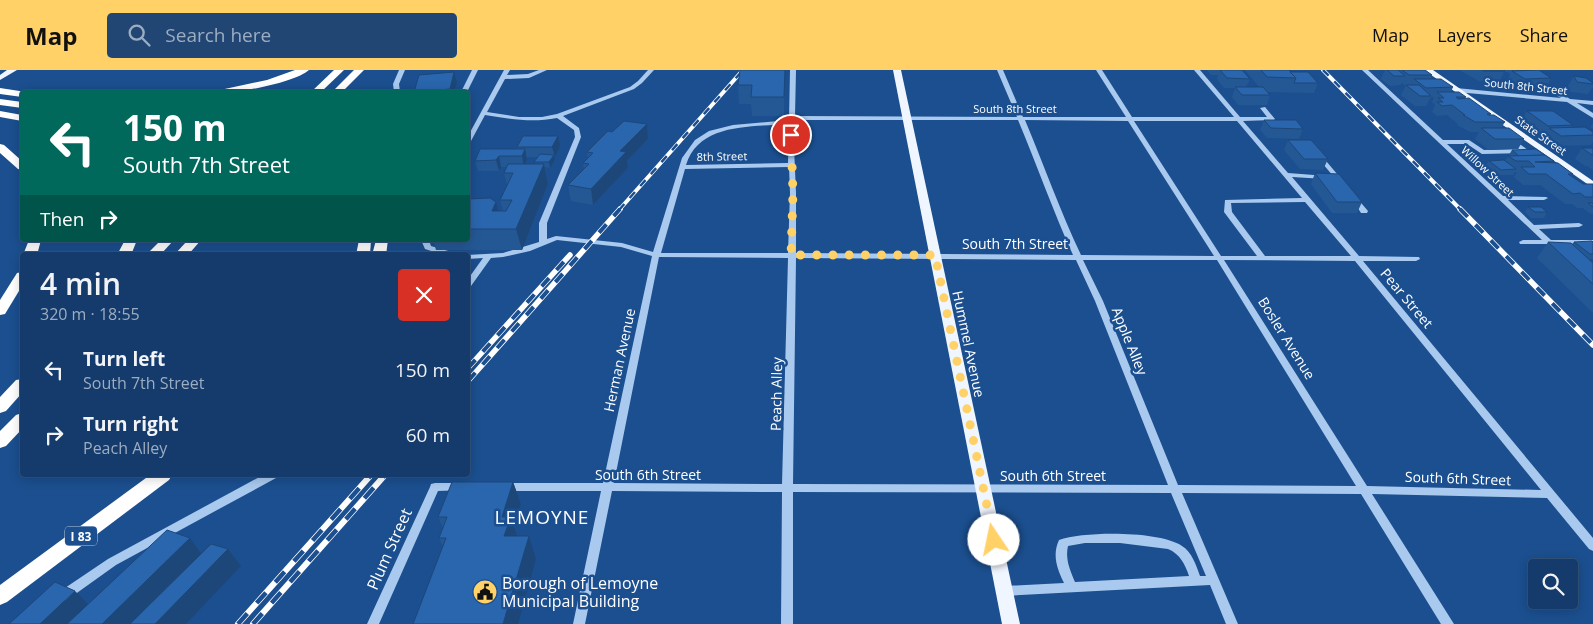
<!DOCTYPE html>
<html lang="en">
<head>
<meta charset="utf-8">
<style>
	:root { --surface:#143b6b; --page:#214673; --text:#f1f3f6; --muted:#9dadc1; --line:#33557e; --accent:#ffd166 }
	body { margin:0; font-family:"Open Sans",sans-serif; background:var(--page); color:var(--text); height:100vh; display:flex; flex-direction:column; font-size:19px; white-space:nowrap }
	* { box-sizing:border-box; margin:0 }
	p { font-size:16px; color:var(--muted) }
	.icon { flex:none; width:28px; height:28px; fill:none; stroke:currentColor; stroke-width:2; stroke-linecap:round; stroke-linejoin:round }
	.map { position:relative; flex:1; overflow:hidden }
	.side { position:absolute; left:20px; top:182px; width:450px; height:225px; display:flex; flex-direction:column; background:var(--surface); border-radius:5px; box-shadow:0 2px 12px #0003,0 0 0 1px var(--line) }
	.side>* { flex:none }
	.hud { position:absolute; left:20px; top:20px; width:450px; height:152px; border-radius:5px; box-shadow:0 2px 12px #0003,0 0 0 1px var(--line); background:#00695c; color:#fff; overflow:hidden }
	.tools { position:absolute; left:1528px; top:489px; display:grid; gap:10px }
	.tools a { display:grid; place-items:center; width:50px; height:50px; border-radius:5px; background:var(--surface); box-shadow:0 2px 12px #0003,0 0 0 1px var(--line); font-size:25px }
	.pin { position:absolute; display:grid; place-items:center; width:42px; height:42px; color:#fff; margin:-21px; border:2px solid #fff; border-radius:50%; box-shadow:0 1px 5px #0007 }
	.me { position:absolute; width:55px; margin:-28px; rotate:349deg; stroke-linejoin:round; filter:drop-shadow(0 0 4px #0008) }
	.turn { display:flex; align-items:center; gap:18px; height:105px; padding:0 20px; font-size:22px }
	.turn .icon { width:65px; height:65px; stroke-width:2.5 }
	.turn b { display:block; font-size:35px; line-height:42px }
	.then { display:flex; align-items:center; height:48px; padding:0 20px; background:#0003; gap:10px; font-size:19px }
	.round { display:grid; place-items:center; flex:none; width:52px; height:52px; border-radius:5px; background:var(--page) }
	.overview { display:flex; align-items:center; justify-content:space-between; height:85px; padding:0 20px }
	h1 { font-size:30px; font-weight:600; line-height:38px }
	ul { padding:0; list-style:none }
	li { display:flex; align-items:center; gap:15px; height:65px; padding:0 20px }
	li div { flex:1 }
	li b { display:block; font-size:19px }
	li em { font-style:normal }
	header { display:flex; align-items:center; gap:30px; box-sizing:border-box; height:70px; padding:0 25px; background:var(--accent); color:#111 }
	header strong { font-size:24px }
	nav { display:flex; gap:28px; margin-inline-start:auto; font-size:18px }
	.search { width:350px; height:45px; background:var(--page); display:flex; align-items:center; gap:12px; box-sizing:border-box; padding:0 18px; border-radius:5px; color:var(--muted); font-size:19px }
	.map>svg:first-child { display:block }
</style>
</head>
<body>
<header>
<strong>Map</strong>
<div class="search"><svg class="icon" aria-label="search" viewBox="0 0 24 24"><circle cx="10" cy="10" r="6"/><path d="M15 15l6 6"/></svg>Search here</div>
<nav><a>Map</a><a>Layers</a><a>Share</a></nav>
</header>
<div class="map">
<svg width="1593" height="554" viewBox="0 0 1593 554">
	<rect width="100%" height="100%" fill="#1b4f8f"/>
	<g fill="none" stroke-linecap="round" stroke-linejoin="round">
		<!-- minor -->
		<g fill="#a9c9ee" fill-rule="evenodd">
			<polygon points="399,0 405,0 399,14 400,22 394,22 393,14"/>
			<polygon points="472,0 478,0 467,22 461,22"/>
			<path d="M504 0H510L507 5 528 4 539 0H547L529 8 505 9 487 42 519 47H542L557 44 630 17 638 11 648 0H654L642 13 634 19 563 46 579 58 581 67 547 153V169L556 166 622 173 653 182 682 88 695 70 709 61 733 55 789 50 790 0H796L795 46 1017 47 997 0H1003L1023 47H1126L1096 0H1102L1132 47H1234L1194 0H1200L1240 47H1267L1260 38 1265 37 1275 49 1274 50 1243 51 1288 103 1327 106V108L1325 109 1292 107 1359 186 1419 187 1420 189 1416 191H1363L1593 468V481L1589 479 1547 428 1372 424 1454 554H1441L1361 424 1182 423 1238 554H1226L1210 515 1004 526 1000 525 998 521 1000 517 1004 516 1064 513C1057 499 1052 485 1059 470 1085 461 1160 461 1182 476 1192 482 1196 495 1200 506H1206L1171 423 793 422V554H781L782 422 612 421 585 554H573L601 421H504L500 420 499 417 500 414 504 413H603L652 186 621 177 557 170 530 181 503 187 491 188 471 216H468V209L483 188 468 189 467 185 503 183 539 172V153L575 67 574 60 557 48C532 53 510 49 485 45L471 71 468 73V66ZM795 50H1018C1037 95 1053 141 1073 185L796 183V123L794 77ZM1025 50 1128 51 1214 186 1081 185C1060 141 1044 95 1025 50ZM1134 51H1237L1302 128 1225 130 1224 142 1257 186H1221ZM789 54 788 93 686 95C699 52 753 57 789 54ZM789 97 790 123 788 183H661L685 99ZM1305 132 1351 186H1265L1232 142 1231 133ZM659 187 788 188 782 414 614 413ZM796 188 1076 190 1095 231 1168 415 793 414ZM1083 190H1217L1356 416 1178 415 1103 231ZM1224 190 1355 191 1541 420 1367 416ZM1085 473H1120L1168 479C1180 484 1185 494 1189 506L1075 512C1070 500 1065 489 1068 476Z"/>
			<polygon points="1362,0 1368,0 1443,70 1469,70 1484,80 1519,79 1509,71 1508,70 1511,68 1528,80 1528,82 1526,83 1482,84 1467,74 1447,74 1503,126 1546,127 1548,128 1544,130 1508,130 1534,155 1579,153 1583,155 1579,157 1539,159 1551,170 1593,170 1593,174 1556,174 1560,178 1556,180 1547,174 1520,174 1519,172 1523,170 1542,170"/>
			<polygon points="1517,0 1524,0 1570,29 1593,31 1593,35 1577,33 1593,43 1593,48 1567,32 1456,22 1453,20 1456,18 1561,28"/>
			<polygon points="1319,84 1321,85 1343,111 1343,113 1339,113 1317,87 1317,85"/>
			<polygon points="1354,126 1356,127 1368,141 1367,143 1361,143 1352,129 1350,128"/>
			<polygon points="421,170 429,170 431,176 455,183 456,185 444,185 425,179"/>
			<polygon points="263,405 277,405 276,408 116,495 67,530 63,531 59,530 57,526 59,522 108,489"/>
			<polygon points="435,413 461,413 465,414 466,417 465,420 438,421 379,554 367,554 430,417 431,414"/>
		</g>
		<!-- major -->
		<g fill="#f0f6ff" fill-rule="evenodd">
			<polygon points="7,0 17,0 0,10 0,5"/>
			<polygon points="893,0 901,0 1020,554 1002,554"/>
			<polygon points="1424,0 1433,0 1593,111 1593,118"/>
		</g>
		<!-- highway -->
		<g fill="#fff" fill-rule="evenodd">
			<path d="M295 0H309C296 12 237 24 219 22L220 20 267 10Z"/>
			<polygon points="334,0 344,0 321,22 311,22"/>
			<polygon points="354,0 364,0 342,22 332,22"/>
			<polygon points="0,18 26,22 22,22 22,27 0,24"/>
			<polygon points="0,29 22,32 22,38 0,35"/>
			<polygon points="0,41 22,45 22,51 0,47"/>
			<polygon points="0,74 4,75 22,91 22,100 18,99 0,83"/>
			<polygon points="29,170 41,170 37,185 23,185"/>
			<polygon points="125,170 137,170 131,185 117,185"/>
			<polygon points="161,170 174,170 160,185 146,185"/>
			<polygon points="188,170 201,170 188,185 174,185"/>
			<polygon points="359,170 371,170 370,185 356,185"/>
			<polygon points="376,170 388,170 386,185 372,185"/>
			<polygon points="22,202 22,216 5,244 0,245 0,230 17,203"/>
			<polygon points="22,309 22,323 6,341 0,343 0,327 16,310"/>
			<polygon points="22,343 22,359 6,376 0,378 0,361 16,345"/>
			<polygon points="150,405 172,405 169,410 7,532 0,535 0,515"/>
		</g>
		<defs>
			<g id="rail-far2">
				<polyline points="1323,0 1461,140"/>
				<polyline points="619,140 743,0"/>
			</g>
			<g id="rail-far1">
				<polyline points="1460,139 1593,275"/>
				<polyline points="468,298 570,185"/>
				<polyline points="468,311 620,139"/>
			</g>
			<g id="rail">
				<polyline points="238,554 371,405"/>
				<polyline points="253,554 385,405"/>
			</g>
		</defs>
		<!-- rail-far2 casing -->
		<use href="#rail-far2" stroke="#fff" stroke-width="4"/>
		<!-- rail-far1 casing -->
		<use href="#rail-far1" stroke="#fff" stroke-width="5.5"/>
		<!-- rail casing -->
		<use href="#rail" stroke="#fff" stroke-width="6"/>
		<!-- rail-far2 -->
		<use href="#rail-far2" stroke="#1b4f8f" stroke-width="2.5" stroke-dasharray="8" stroke-linecap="butt"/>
		<!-- rail-far1 -->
		<use href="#rail-far1" stroke="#1b4f8f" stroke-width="4" stroke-dasharray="11" stroke-linecap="butt"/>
		<!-- rail -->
		<use href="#rail" stroke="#1b4f8f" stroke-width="4.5" stroke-dasharray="14" stroke-linecap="butt"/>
	</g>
	<!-- wall -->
	<g fill="#245895" fill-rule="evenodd">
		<polygon points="740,0 785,0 784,46 752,46 751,34 739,34 738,15"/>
		<polygon points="1207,0 1242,0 1250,9 1246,17 1259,17 1245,0 1289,0 1290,2 1318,13 1314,23 1267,22 1270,25 1267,35 1238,35 1232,27 1235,18 1224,18 1217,9 1218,5 1211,5"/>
		<polygon points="1385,0 1425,0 1432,5 1430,9 1453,17 1451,22 1466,27 1465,28 1491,44 1490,45 1505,52 1501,58 1524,69 1518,79 1489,80 1475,69 1479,62 1470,62 1457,55 1458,54 1447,45 1437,46 1432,42 1435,35 1432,32 1434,27 1431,27 1426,36 1415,36 1401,25 1406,15 1405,15 1402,13 1400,15 1390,16 1381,9"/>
		<polygon points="1459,0 1538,0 1551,8 1546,18 1519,18 1507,11 1510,4 1507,2 1504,2 1500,10 1479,11"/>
		<polygon points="1574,6 1593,13 1593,17 1588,24 1571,22 1568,16"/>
		<polygon points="1527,41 1573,55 1572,57 1593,62 1593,72 1591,75 1555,76 1543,68 1544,66 1542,66 1521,52"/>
		<polygon points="1264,50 1303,59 1299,69 1267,68 1260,60"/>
		<polygon points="1593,53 1593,59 1590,57"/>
		<polygon points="647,54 648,69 627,91 628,98 593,135 571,131 568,115 584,99 583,93 588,88 587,82 612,62"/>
		<polygon points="1288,70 1328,89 1323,100 1300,99 1284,80"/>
		<path d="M560 76 554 87 555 90 550 98 545 97 548 114 522 180H436L433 170H468V129L496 132 498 141H503L500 130 507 116 504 103 506 97H501L499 101H478L475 91 517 79V77ZM527 87H537L534 92 535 94H526L527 90Z"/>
		<polygon points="1582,78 1593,78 1593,100 1588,97 1589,96 1585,96 1575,89"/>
		<polygon points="1512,80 1554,91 1553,93 1573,104 1571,106 1583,114 1593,114 1593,144 1591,144 1584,139 1584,138 1577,138 1572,134 1565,134 1540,115 1523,115 1514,107 1517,102 1515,102 1513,105 1497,105 1485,96 1489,91 1505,91"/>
		<polygon points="1315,103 1362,132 1357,143 1332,143 1311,114"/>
		<polygon points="1528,137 1547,142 1544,148 1531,148 1525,142"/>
		<polygon points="1548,172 1572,174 1574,172 1593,172 1593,189 1589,189 1593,193 1593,243 1537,188"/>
		<polygon points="513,412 521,434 514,456 517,466 529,466 536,489 443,476 439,468 443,458 438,447"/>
	</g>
	<!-- shaded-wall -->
	<g fill="#1d4779">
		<polygon points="454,2 457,12 454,22 414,22"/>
		<polygon points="647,54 648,69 627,91 628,98 593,135 591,119 620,81"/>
		<polygon points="558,66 560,76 555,87 552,77"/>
		<polygon points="525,79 527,90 524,97 522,86"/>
		<polygon points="554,85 555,90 550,98 549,92"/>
		<polygon points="499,86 501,97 499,101 496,90"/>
		<polygon points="544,94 548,114 522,180 516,159"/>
		<polygon points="496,132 502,153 492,141"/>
		<polygon points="513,412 521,434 514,456 518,469 504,466 502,447"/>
		<polygon points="529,466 536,489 518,554 503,554"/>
		<polygon points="190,468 203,486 136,554 102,554"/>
		<polygon points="228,479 241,496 186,554 155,554"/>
		<polygon points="75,521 92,538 76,554 40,554"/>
	</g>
	<!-- building -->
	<g fill="#2a66ad" stroke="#1d4779">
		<polygon points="740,0 785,0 784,27 751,27 752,15 738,15"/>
		<polygon points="1220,0 1242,0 1250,9 1227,8"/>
		<polygon points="1261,0 1289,0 1296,8 1267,7"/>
		<polygon points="1387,0 1398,0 1405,6 1394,6"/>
		<polygon points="1402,0 1425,0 1432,5 1409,5"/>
		<polygon points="1482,0 1504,0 1505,1 1484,1"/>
		<polygon points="1539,0 1551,8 1525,9 1512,1"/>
		<polygon points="454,2 450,19 414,22 419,5"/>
		<polygon points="1290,2 1308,2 1318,13 1294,13 1296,8"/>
		<polygon points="1574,6 1586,8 1593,13 1593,14 1577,12"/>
		<polygon points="1414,9 1441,9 1453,17 1426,18"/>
		<polygon points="1406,15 1419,15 1431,26 1420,26"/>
		<polygon points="1235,17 1263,17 1270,25 1242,25"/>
		<polygon points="1437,22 1459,22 1466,27 1456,27 1458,29 1469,28 1491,44 1487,44 1489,45 1494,45 1505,52 1475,52 1463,45 1465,45 1452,35 1442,36 1437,32 1443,32 1438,28 1444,28"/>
		<polygon points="1527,41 1553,41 1573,55 1548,56"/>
		<polygon points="1264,50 1296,50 1303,59 1271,58"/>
		<polygon points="624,51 647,54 620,81 626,82 591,119 568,115 589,94 583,93 593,83 587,82 608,61 612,62"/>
		<polygon points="1585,57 1593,62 1593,65 1561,66 1549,58"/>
		<polygon points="1481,58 1509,58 1524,69 1495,69"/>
		<polygon points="523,66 558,66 552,77 517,77"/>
		<polygon points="1288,70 1311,70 1328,89 1304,89"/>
		<polygon points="1582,78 1593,78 1593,85 1592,85"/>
		<polygon points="480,79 525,79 522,86 499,86 496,90 475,91"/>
		<polygon points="1536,79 1545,85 1519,86 1512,80"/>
		<polygon points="540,84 554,85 549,92 534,92"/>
		<polygon points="1545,85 1554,91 1535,92 1558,93 1573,104 1568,104 1583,114 1593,114 1593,127 1585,127 1580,123 1573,124 1546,104 1529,104 1521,97 1535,97 1529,91 1516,91 1508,86"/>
		<polygon points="1504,90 1516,99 1501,100 1489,91"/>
		<polygon points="508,94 544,94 516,159 468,159 468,129 490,128 496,132 492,141 506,141 512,130 500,130 513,103 504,103"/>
		<polygon points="1315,103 1339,104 1362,132 1337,132"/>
		<polygon points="1588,133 1593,133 1593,137"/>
		<polygon points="1528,137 1541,137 1547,142 1535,142"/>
		<polygon points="1592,171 1593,172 1593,184 1590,184 1574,172"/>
		<polygon points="1548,172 1571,173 1593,193 1593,214"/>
		<polygon points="452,412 513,412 502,447 511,447 504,466 529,466 503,554 413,554 446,468 439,468 447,447 438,447"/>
		<polygon points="167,460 190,468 102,554 67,554"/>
		<polygon points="211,474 228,479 155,554 130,554"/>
		<polygon points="55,512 75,521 40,554 9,554"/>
	</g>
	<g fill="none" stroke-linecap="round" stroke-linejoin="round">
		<!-- route -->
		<polyline stroke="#ffd166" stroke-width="9" stroke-dasharray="0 16.2" points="791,65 793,123 791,185 935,185 994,470"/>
	</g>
	<!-- icons -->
	<defs>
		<symbol id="civic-disc" viewBox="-11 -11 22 22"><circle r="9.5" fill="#ffd166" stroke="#1b4f8f"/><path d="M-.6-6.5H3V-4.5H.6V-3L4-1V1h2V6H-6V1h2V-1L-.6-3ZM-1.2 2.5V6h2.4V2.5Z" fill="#111"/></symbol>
	</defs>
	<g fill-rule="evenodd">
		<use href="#civic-disc" x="471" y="508" width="28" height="28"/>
	</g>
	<g text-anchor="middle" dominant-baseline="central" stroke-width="5" stroke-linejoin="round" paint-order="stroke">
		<!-- far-street labels -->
		<g font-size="11" fill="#fff" stroke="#1b4f8f">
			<text transform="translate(1526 16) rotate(6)">South 8th Street</text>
			<text x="1015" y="38">South 8th Street</text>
			<text transform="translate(1541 65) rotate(35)">State Street</text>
			<text transform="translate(722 86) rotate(-1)">8th Street</text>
			<text transform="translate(1488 101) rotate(43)">Willow Street</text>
		</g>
		<!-- shield labels -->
		<rect fill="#1b4f8f" stroke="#bbcadd" stroke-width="1" x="65" y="456.5" width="32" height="19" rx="4"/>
		<g font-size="12" font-weight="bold" fill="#fff">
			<text x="81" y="466">I 83</text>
		</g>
		<!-- street labels -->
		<g font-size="14" fill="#fff" stroke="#1b4f8f">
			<text x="1015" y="173">South 7th Street</text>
			<text transform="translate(1407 228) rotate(50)">Pear Street</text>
			<text transform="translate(1287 268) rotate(58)">Bosler Avenue</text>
			<text transform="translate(1130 271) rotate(68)">Apple Alley</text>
			<text transform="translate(969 274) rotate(78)">Hummel Avenue</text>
			<text transform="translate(619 290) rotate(-78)">Herman Avenue</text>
			<text transform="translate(776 324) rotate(-89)">Peach Alley</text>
			<text x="648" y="404">South 6th Street</text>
			<text x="1053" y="405">South 6th Street</text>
			<text transform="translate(1458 408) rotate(2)">South 6th Street</text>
		</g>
		<!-- near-street labels -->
		<g font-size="16" fill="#fff" stroke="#1b4f8f">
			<text transform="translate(389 479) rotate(-66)">Plum Street</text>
		</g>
		<!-- near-poi labels -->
		<g font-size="16" fill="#fff" stroke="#1b4f8f" text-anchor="start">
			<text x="502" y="513">Borough of Lemoyne<tspan x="502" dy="18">Municipal Building</tspan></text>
		</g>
		<!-- near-quarter labels -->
		<g font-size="19" letter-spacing="1" fill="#fff" stroke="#1b4f8f">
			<text x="542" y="447">LEMOYNE</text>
		</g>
	</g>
</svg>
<div class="tools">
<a><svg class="icon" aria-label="search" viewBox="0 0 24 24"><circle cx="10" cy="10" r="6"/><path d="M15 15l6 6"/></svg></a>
</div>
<div class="pin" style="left:791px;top:65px;background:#d93025"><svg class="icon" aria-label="arrive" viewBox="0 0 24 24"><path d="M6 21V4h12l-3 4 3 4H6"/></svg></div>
<svg class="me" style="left:994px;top:470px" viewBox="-20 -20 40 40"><circle r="19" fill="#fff"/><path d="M0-13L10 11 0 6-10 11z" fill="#ffd166"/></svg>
<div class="hud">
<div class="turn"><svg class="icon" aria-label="left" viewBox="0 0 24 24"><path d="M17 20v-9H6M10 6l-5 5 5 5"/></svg><div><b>150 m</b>South 7th Street</div></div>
<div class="then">Then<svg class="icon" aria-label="right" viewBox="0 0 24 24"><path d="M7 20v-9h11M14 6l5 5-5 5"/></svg></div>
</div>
<section class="side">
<div class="overview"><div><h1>4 min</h1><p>320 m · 18:55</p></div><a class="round" style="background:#d93025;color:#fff"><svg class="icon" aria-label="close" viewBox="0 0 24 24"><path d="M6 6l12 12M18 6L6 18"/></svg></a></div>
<ul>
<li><svg class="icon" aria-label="left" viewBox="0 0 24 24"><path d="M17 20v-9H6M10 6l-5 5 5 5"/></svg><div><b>Turn left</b><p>South 7th Street</p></div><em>150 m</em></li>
<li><svg class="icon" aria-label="right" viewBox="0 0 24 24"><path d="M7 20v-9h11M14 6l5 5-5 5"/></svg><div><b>Turn right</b><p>Peach Alley</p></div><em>60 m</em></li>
</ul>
</section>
</div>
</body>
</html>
